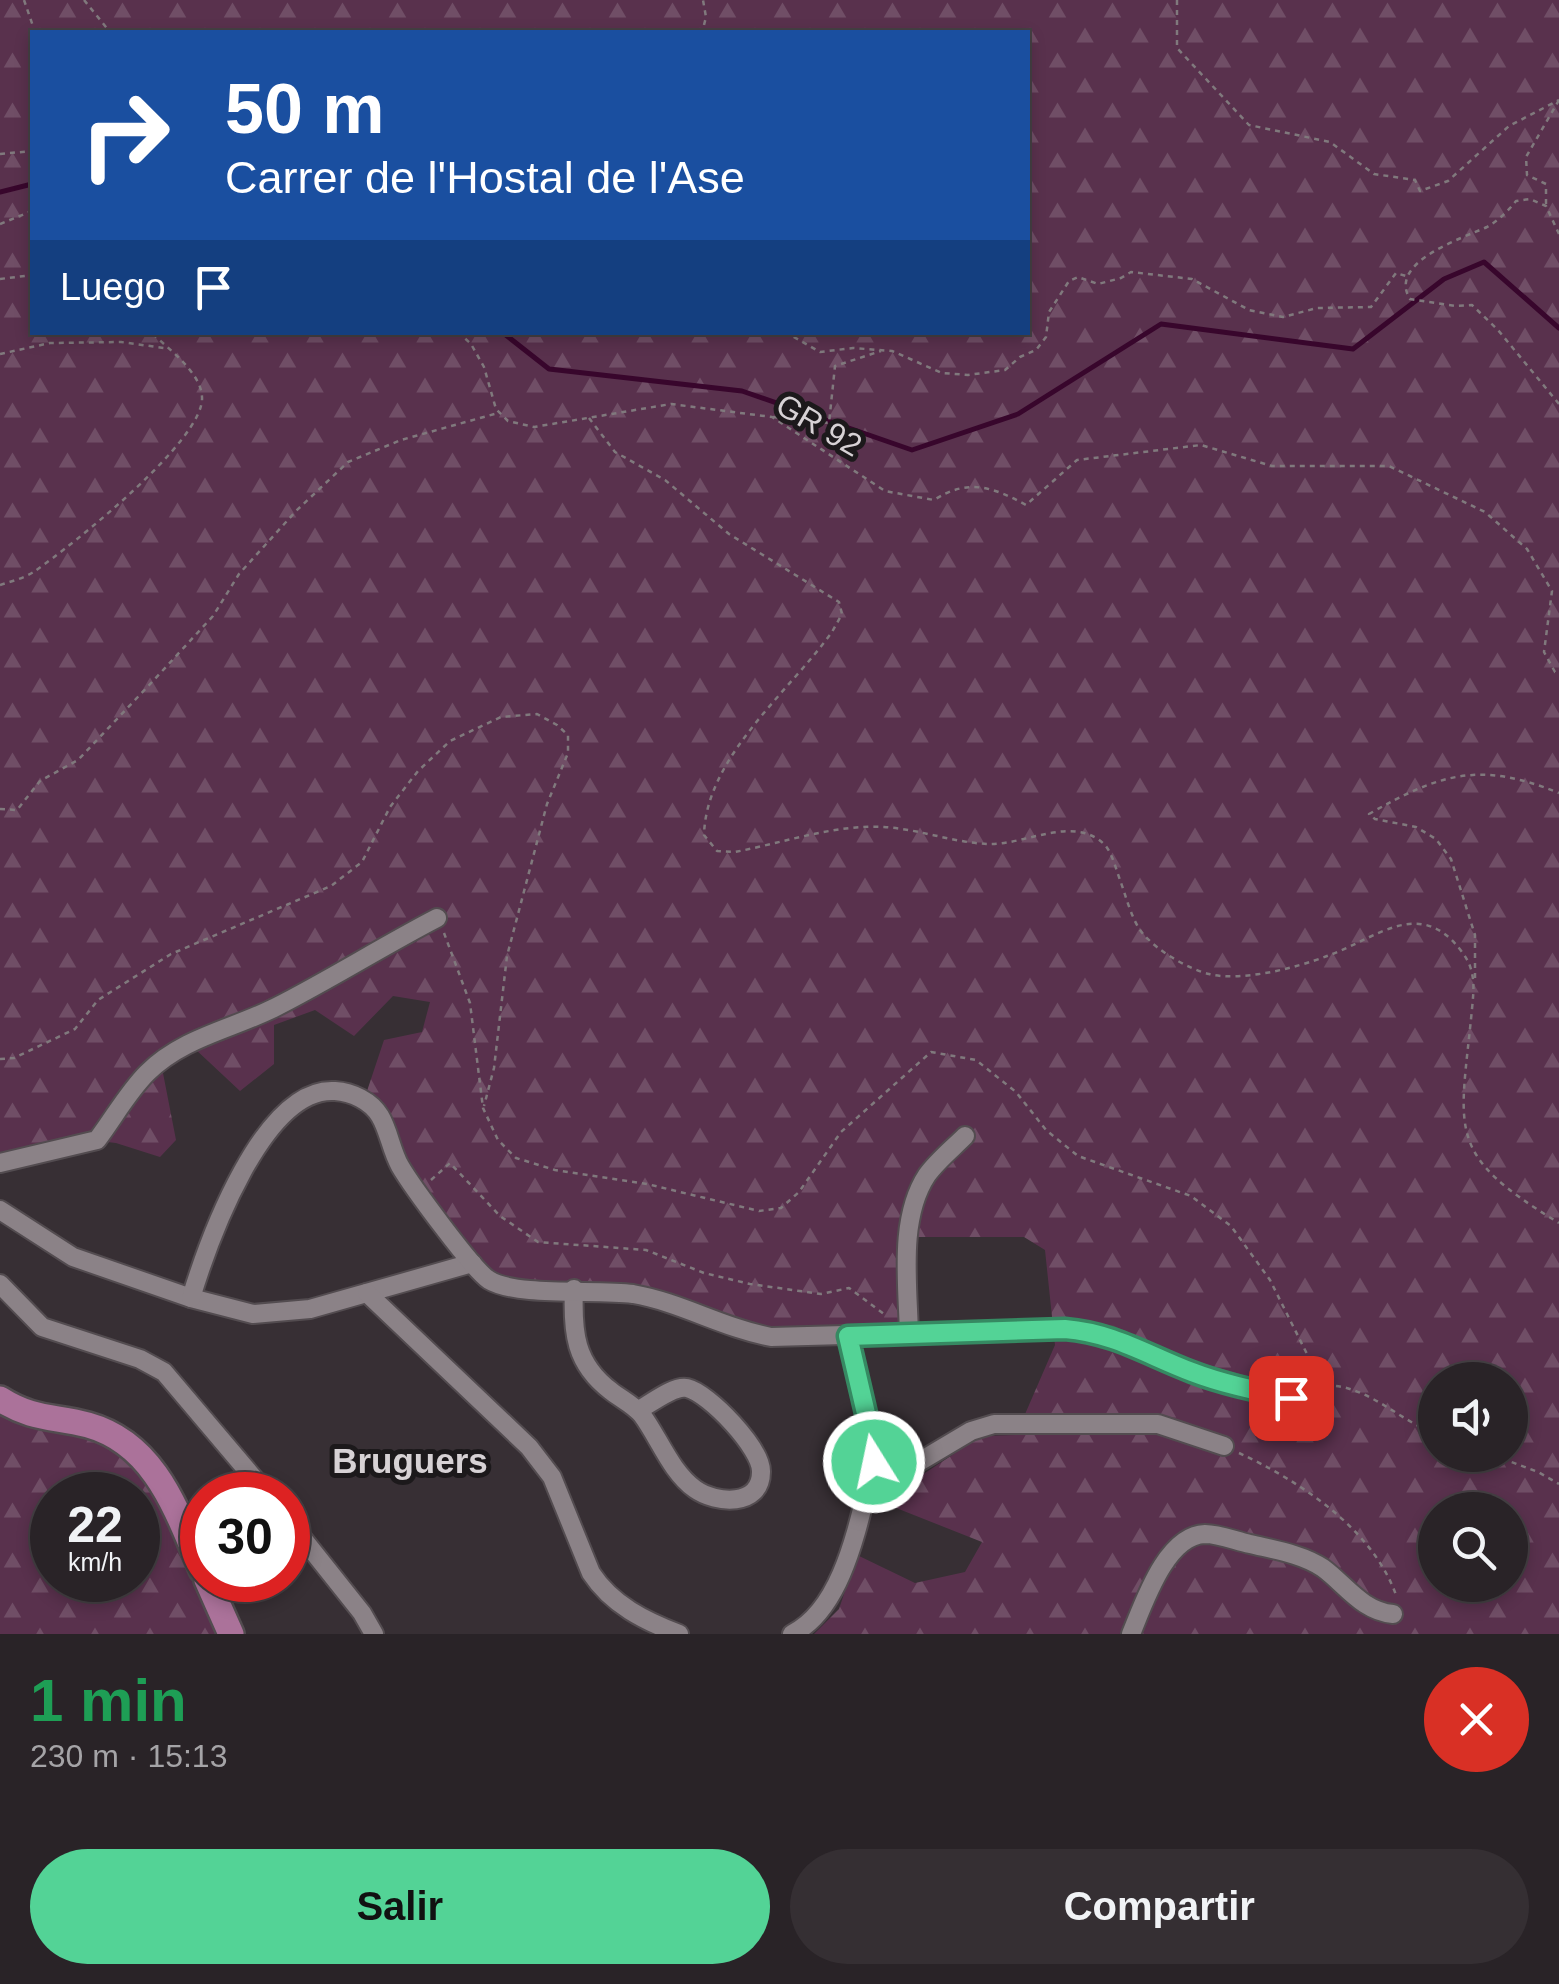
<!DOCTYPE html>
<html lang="es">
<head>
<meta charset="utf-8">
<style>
	:root { --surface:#292327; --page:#352f33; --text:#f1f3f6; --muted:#a5a4a7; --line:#454044; --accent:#53d396 }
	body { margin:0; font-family:Arial,sans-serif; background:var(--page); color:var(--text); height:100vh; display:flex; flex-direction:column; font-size:38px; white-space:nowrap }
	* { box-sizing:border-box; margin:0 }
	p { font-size:32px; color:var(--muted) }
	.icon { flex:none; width:55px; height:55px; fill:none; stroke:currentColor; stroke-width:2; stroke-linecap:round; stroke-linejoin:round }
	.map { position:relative; height:1634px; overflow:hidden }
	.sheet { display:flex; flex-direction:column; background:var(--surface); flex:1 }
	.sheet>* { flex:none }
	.banner { position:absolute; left:30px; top:30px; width:1000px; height:305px; border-radius:0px; box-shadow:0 5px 15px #0003,0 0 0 2px var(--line); background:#1a4fa0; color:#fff; overflow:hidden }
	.buttons { position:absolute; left:1418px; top:1362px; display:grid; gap:20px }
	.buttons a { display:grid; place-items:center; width:110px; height:110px; border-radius:50%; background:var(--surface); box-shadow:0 5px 15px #0003,0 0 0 2px var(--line); font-size:50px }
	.speed { position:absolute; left:30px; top:1472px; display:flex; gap:20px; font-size:50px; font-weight:700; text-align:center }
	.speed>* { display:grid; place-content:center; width:130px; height:130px; border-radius:50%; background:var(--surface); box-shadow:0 5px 15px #0003,0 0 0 2px var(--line); line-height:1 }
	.speed small { font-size:25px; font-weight:400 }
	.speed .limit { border:15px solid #d22; background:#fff; color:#111 }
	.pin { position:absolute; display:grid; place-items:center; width:85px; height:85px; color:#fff; margin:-42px; border-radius:20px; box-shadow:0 5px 15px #0006 }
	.me { position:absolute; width:110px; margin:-55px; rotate:350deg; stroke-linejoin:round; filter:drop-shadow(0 0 8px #0008) }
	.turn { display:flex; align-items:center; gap:35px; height:210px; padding:0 30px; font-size:45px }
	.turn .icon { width:130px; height:130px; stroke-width:2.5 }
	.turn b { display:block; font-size:70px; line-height:85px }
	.then { display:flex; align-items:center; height:95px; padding:0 30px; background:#0003; gap:20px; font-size:38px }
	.round { display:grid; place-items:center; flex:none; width:105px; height:105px; border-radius:52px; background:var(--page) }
	.overview { display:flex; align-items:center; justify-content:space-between; height:170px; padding:0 30px }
	h1 { font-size:60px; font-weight:800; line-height:75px; color:#1e9e55 }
	.action { display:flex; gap:20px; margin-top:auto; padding:20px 30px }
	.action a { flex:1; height:115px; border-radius:60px; background:var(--accent); color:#111; font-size:40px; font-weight:800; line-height:115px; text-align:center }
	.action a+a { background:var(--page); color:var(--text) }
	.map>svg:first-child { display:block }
</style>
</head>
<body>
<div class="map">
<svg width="1559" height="1634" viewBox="0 0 1559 1634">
	<defs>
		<pattern id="forest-firs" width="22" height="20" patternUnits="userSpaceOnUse" patternTransform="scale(2.5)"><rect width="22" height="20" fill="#59314d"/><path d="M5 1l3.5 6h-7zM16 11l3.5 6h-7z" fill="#704e66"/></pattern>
	</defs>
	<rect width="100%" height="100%" fill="#372f34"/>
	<!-- forest -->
	<g fill="url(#forest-firs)" fill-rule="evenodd">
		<path d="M0 0H1559V1634H814L839 1609 857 1555 915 1583 965 1572 982 1542 881 1502 981 1436 1016 1435 1055 1345 1045 1250 1024 1237H897L900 1330 779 1333 588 1288 499 1278 481 1264 419 1191 388 1116 367 1091 384 1040 422 1032 430 1002 393 996 354 1036 315 1010 274 1025V1064L240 1091 193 1047 162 1068 176 1140 160 1157 116 1143 90 1140 0 1152ZM32 32H1028V332H32ZM1435 1380H1510V1455H1435ZM1435 1510H1510V1585H1435Z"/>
		<path d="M0 1393 135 1441 238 1634H0ZM52 1495H138V1580H52Z"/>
	</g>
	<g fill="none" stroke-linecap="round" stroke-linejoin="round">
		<!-- stream -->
		<g stroke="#38062c" stroke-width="5">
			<polyline points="0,192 32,184"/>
			<polyline points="502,332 549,369 742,391 912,450 1018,414 1161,324 1353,349 1444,279 1484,262 1559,328"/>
		</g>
		<defs>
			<g id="minor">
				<path d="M0 1163 97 1140C113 1119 128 1092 147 1073 183 1037 233 1029 276 1007 331 979 383 946 437 918"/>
				<polyline points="0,1210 73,1257 191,1298 253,1314 310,1309 472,1263"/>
				<polyline points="0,1284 42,1327 140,1359 164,1372 268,1495"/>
				<path d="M574 1289C572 1332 575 1364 611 1391 621 1399 634 1405 642 1415 659 1438 671 1472 695 1489 716 1504 761 1507 761 1472 762 1449 709 1393 687 1388 674 1385 650 1404 639 1410"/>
				<path d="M367 1293 529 1447 552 1477 591 1573C612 1605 645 1621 679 1634"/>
				<path d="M191 1298C208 1242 263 1086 335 1091 352 1092 371 1101 380 1116 389 1131 391 1150 400 1166 411 1185 473 1270 489 1280 517 1297 596 1289 633 1294 680 1302 723 1328 771 1337L1065 1329 1110 1336 1193 1372 1260 1391 1291 1397 1320 1384"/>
				<path d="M909 1335C908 1285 898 1219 927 1175 937 1161 953 1148 965 1136"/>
				<polyline points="865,1494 971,1431 994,1424 1158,1424 1224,1446"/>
				<polyline points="288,1520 362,1613 374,1634"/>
				<path d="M792 1634C846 1607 859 1516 874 1462L875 1452 848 1336"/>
				<path d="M1131 1634C1144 1603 1166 1535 1205 1534 1219 1534 1236 1541 1250 1544 1275 1550 1302 1554 1323 1568 1346 1585 1362 1611 1393 1614"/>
			</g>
			<g id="major">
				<path d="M0 1399C33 1420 54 1416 88 1425 156 1444 177 1512 202 1570"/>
				<polyline points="207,1580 231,1634"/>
			</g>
		</defs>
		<!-- minor casing -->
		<use href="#minor" stroke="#534c50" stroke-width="22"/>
		<!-- major casing -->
		<use href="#major" stroke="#534c50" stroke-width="30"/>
		<!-- path -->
		<g stroke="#80797d" stroke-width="2.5" stroke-dasharray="5 5" stroke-linecap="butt">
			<polyline points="24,0 35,32"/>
			<polyline points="84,0 110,32"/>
			<polyline points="1177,0 1177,48 1249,125 1330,142 1374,174 1415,180 1420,191 1448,181 1509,126 1559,100"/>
			<polyline points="698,32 703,29 706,17 703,0"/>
			<polyline points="756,32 768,30 774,32"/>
			<polyline points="0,154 32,151"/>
			<polyline points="1546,204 1546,184 1527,175 1526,157 1559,100"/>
			<polyline points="0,224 32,211"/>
			<path d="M1559 234 1546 206 1530 199 1516 201C1508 211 1499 220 1487 227 1463 238 1387 262 1410 299L1456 306 1472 305 1498 330 1559 404"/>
			<polyline points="0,279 32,275"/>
			<path d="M458 332 471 344 484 367 496 409 508 421 534 427 671 404 772 417 885 491 934 500C968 478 993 487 1026 505L1077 460 1201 445 1272 466H1389L1485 512 1527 549 1552 591 1544 652 1555 672 1559 673"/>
			<polyline points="785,332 820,352 853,348 892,351 942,373 968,375 1005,370 1020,357 1036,350 1046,337 1049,312 1069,281 1078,277 1098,284 1121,278 1131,272 1192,279 1249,310 1283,317 1317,308 1371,307 1396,273 1406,276"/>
			<polyline points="0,354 50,343 121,342 164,348"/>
			<polyline points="773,417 829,423 835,366 881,351"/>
			<path d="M589 418 615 452 665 480 729 534 839 602 842 614 832 632C789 692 706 757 704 835L717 851 735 852C782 843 836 824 884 827 919 829 954 843 989 844 1026 845 1074 814 1105 845 1112 853 1116 869 1120 880 1126 896 1132 922 1144 935 1158 951 1188 969 1209 974 1241 982 1296 968 1327 956 1376 939 1420 895 1462 952 1476 970 1474 988 1472 1009 1460 1133 1444 1153 1559 1223"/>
			<path d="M0 585C12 581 25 578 35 571 71 546 205 440 202 397 201 372 168 349 151 332"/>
			<polyline points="0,809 17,810 40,781 78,760 153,681 213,616 239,574 296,511 348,462 401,440 498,413"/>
			<polyline points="444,933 470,1003 483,1108 498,1140 516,1158 555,1170 647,1184 759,1211 781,1208 799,1192 841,1132 931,1052 976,1060 1016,1092 1046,1130 1078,1156 1191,1196 1231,1226 1270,1280 1314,1368"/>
			<path d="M1475 978V935L1451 859 1436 839 1416 827 1375 819 1369 814C1441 773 1480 761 1559 793"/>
			<polyline points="0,1059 14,1058 75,1029 98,1000 171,954 331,886 362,862 390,807 418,771 450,741 501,717 537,714 557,725 568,735 568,753 547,804 507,956 494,1068 484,1106"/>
			<polyline points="431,1180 450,1163 500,1216 538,1242 646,1250 704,1273 750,1284 821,1294 849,1288 884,1314"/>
			<path d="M1336 1386C1371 1390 1402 1421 1435 1434"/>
			<path d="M1239 1453C1299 1481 1372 1528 1396 1595"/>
			<polyline points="1493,1455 1538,1472 1559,1484"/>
		</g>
		<!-- minor -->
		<use href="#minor" stroke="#8b8287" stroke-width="18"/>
		<!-- major -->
		<use href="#major" stroke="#ab729a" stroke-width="25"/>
	</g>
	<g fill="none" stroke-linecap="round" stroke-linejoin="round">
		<defs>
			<path id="route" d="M874 1462 875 1452 848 1336 1065 1329C1114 1333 1147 1355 1192 1372 1223 1384 1258 1391 1291 1398"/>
		</defs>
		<!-- route casing -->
		<use href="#route" stroke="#368962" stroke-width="25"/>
		<!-- route -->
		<use href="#route" stroke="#53d396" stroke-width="18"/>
	</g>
	<g text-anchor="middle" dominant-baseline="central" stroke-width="10" stroke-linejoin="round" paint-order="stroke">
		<!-- street labels -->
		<g font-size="32" fill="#d7d2d5" stroke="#1c191b">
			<text transform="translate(819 425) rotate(30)">GR 92</text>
		</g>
		<!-- neighbourhood labels -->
		<g font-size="35" font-weight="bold" fill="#d7d2d5" stroke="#1c191b">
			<text x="410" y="1460">Bruguers</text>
		</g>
	</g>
</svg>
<div class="buttons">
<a><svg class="icon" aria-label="sound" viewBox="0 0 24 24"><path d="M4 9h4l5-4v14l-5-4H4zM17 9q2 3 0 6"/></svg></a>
<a><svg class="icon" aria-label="search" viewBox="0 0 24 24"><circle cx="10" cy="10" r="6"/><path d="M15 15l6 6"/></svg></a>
</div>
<div class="speed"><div>22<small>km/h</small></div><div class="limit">30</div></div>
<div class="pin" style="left:1291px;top:1398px;background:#d93025"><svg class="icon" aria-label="arrive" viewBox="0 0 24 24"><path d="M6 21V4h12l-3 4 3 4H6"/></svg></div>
<svg class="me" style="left:874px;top:1462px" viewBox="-20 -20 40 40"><circle r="17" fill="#53d396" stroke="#fff" stroke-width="3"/><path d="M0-11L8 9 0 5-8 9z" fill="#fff"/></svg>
<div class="banner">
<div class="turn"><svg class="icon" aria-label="right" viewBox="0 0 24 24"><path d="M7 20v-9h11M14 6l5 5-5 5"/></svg><div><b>50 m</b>Carrer de l'Hostal de l'Ase</div></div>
<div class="then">Luego<svg class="icon" aria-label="arrive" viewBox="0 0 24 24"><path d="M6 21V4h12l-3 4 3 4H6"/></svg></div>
</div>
</div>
<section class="sheet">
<div class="overview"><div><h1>1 min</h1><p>230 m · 15:13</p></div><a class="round" style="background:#d93025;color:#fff"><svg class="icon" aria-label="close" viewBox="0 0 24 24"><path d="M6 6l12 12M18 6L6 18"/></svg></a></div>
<div class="action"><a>Salir</a><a>Compartir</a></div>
</section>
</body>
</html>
